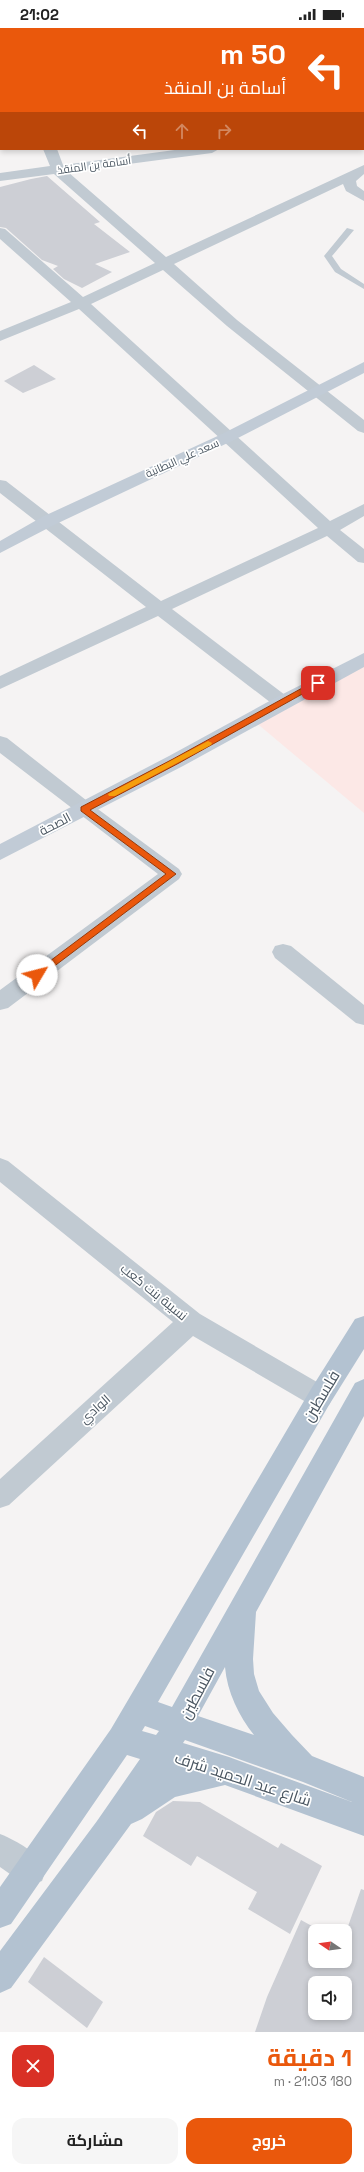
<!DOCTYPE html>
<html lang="ar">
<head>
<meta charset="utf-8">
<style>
	:root { --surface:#fff; --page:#f6f6f6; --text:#222; --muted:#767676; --accent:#ea580c }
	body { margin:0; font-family:"Space Grotesk",Cairo,sans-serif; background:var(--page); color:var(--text); direction:rtl; height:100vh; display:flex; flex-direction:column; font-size:15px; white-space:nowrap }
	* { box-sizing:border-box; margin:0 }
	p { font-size:13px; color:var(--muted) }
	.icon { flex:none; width:22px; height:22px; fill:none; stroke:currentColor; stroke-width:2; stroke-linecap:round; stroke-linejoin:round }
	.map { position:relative; height:2004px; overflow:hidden; direction:ltr }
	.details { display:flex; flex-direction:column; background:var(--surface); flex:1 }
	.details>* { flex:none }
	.guide { position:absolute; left:0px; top:0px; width:364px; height:122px; box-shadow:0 2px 6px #0003; direction:rtl; background:#ea580c; color:#fff; overflow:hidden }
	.needle { width:26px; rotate:283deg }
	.tools { position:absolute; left:308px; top:1896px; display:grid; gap:8px }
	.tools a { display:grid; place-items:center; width:44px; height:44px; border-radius:8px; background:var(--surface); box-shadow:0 2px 6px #0003; font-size:20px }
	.pin { position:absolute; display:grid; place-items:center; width:34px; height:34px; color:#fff; margin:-17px; border-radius:8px; box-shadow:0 2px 6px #0006 }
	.me { position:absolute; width:44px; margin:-22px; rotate:53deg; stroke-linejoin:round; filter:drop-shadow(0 0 3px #0008) }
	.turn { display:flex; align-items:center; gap:14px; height:84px; padding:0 12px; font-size:18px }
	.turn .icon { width:52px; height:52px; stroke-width:2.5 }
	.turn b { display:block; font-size:28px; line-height:34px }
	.lanes { display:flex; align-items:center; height:38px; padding:0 12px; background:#0003; justify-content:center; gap:20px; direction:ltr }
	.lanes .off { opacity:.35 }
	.round { display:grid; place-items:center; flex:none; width:42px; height:42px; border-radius:12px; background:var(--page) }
	.headline { display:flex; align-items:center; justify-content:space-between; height:68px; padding:0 12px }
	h1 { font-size:24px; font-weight:700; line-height:30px; color:var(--accent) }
	.primary-button { display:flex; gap:8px; margin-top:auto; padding:8px 12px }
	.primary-button a { flex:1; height:46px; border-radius:12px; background:var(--accent); color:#fff; font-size:16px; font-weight:700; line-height:46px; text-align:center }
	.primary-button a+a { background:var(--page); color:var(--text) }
	.status { display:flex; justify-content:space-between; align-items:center; height:28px; padding:0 20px; background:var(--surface); direction:ltr }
	.status svg { height:11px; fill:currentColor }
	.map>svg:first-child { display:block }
</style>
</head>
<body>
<div class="status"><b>21:02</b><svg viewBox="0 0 49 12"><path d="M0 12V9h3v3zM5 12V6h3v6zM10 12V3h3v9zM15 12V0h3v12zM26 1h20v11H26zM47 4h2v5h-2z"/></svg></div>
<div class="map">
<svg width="364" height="2004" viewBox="0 0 364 2004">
	<rect width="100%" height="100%" fill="#f5f3f3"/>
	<!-- medical -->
	<polygon fill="#fce8e6" points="364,628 364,785 248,688"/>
	<!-- building -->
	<g fill="#cdcfd5" fill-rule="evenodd">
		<polygon points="47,148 100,194 94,196 130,224 95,236 112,244 82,260 64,251 53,241 58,238 42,232 6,200 0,199 0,159 31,151"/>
		<polygon points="34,337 56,351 23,365 4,353"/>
		<polygon points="173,1773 200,1774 278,1820 281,1815 322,1838 290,1906 248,1881 257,1864 197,1828 191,1838 143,1808 156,1784"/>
		<path d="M361 1861 364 1862V2004H255L267 1969 301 1892 321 1903H315V1933H345V1907ZM315 1955H345V1985H315Z"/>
		<polygon points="44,1929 103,1974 87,2000 28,1954"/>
	</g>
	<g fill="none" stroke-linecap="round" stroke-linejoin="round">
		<!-- service -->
		<polygon fill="#c1cad2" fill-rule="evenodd" points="347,200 354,202 332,228 341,241 364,256 364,261 335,244 324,228"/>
		<!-- minor -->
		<g fill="#c1cad2" fill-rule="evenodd">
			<rect x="210" y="0" width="12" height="1"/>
			<polygon points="1,22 1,31 0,32 0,23"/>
			<rect x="363" y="100" width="1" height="8"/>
			<polygon points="43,121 57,121 63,137 182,121 219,121 212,125 68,144 166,229 364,137 364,146 356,153 357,158 364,163 364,173 346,163 343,156 174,236 237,292 364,392 364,405 358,403 227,298 163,242 91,276 330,493 364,476 364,488 340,502 364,521 364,535 358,534 327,508 172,581 289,670 291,674 289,678 282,680 275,678 158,588 0,661 0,648 146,579 0,465 0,452 6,453 161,573 318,500 79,281 0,313 0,303 71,274 0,211 0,200 5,201 83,269 155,235 54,146 0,153 0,145 50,138"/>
			<polygon points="0,708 7,710 91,776 179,841 182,846 179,851 8,980 0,982 0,962 158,846 0,725"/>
			<polygon points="283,916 291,918 364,977 364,997 356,995 275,930 272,924 275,918"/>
			<polygon points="0,1130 8,1133 200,1286 329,1361 333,1369 329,1377 320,1381 311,1377 193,1308 9,1477 0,1480 0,1451 173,1294 0,1154"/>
			<path d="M0 1806C17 1813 39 1825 46 1842L42 1853 31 1857 20 1853 0 1839Z"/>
		</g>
		<!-- secondary -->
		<g fill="#c1cbd6" fill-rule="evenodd">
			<rect x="363" y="19" width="1" height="8"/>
			<rect x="0" y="62" width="1" height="8"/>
			<polygon points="364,334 364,345 234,412 54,497 0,525 0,513 42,489 222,406"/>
			<polygon points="364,625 364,639 183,738 0,832 0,816 169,728 275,670"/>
		</g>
		<!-- primary -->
		<path fill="#b3c2d1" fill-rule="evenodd" d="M364 1288V1321L329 1377 158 1674 172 1679 355 1355 364 1351V1388L256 1584 253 1631 254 1646 259 1663 273 1685 292 1707 312 1728 364 1749V1808L225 1757 175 1769 142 1791 131 1796 11 1960 0 1965V1923L97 1793 140 1731 127 1727 11 1896 0 1900V1859L111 1701 311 1361 355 1291ZM225 1639C227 1664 239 1688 254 1707L198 1688ZM145 1698 159 1703 156 1707 142 1703ZM185 1712 303 1754 352 1774 229 1729 183 1715Z"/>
	</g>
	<!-- route -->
	<polygon fill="#ea580c" stroke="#983908" points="315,653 322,655 179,735 90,782 176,846 40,949 34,949 34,945 166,846 81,783 81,779 173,731"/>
	<!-- slow -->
	<polygon fill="#f59e0b" points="208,713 212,715 211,717 115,768 109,768 108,766"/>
	<g text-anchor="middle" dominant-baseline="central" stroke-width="3.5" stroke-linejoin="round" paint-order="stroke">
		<!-- far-street labels -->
		<g font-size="11" fill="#4a5661" stroke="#fff">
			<text transform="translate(94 137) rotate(-8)">أسامة بن المنقذ</text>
			<text transform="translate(182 430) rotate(-24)">سعد علي البطانية</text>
		</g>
		<!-- street labels -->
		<g font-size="13" fill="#4a5661" stroke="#fff">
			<text transform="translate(55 796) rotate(-28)">الصحة</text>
			<text transform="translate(154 1264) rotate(39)">نسيبة بنت كعب</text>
			<text transform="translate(95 1381) rotate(-42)">الوادي</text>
		</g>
		<!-- near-street labels -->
		<g font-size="16" fill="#4a5661" stroke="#fff">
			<text transform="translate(321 1368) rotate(-59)">فلسطين</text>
			<text transform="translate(197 1665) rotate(-62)">فلسطين</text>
			<text transform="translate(243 1751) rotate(18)">شارع عبد الحميد شرف</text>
		</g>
	</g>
</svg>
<div class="tools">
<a><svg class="needle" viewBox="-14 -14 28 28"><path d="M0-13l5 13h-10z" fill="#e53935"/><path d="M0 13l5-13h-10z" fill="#767676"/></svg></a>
<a><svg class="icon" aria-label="sound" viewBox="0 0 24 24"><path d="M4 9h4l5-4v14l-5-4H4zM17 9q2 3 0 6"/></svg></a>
</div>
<div class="pin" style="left:318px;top:655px;background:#d93025"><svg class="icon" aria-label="arrive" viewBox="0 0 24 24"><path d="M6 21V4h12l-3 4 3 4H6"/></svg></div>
<svg class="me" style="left:37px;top:947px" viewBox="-20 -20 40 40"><circle r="19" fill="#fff"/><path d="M0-13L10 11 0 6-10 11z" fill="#ea580c"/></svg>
<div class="guide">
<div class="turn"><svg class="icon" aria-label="left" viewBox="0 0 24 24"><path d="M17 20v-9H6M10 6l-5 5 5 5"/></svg><div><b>50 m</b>أسامة بن المنقذ</div></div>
<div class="lanes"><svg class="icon" aria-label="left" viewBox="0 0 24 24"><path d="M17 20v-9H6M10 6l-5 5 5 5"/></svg><svg class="icon off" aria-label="ahead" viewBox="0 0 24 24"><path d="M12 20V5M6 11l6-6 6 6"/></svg><svg class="icon off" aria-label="right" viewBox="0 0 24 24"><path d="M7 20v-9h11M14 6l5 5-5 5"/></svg></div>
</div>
</div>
<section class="details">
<div class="headline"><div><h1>1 دقيقة</h1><p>180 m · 21:03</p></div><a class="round" style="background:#d93025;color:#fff"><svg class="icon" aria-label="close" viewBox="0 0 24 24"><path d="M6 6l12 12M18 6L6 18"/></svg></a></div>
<div class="primary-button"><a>خروج</a><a>مشاركة</a></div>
</section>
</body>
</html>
